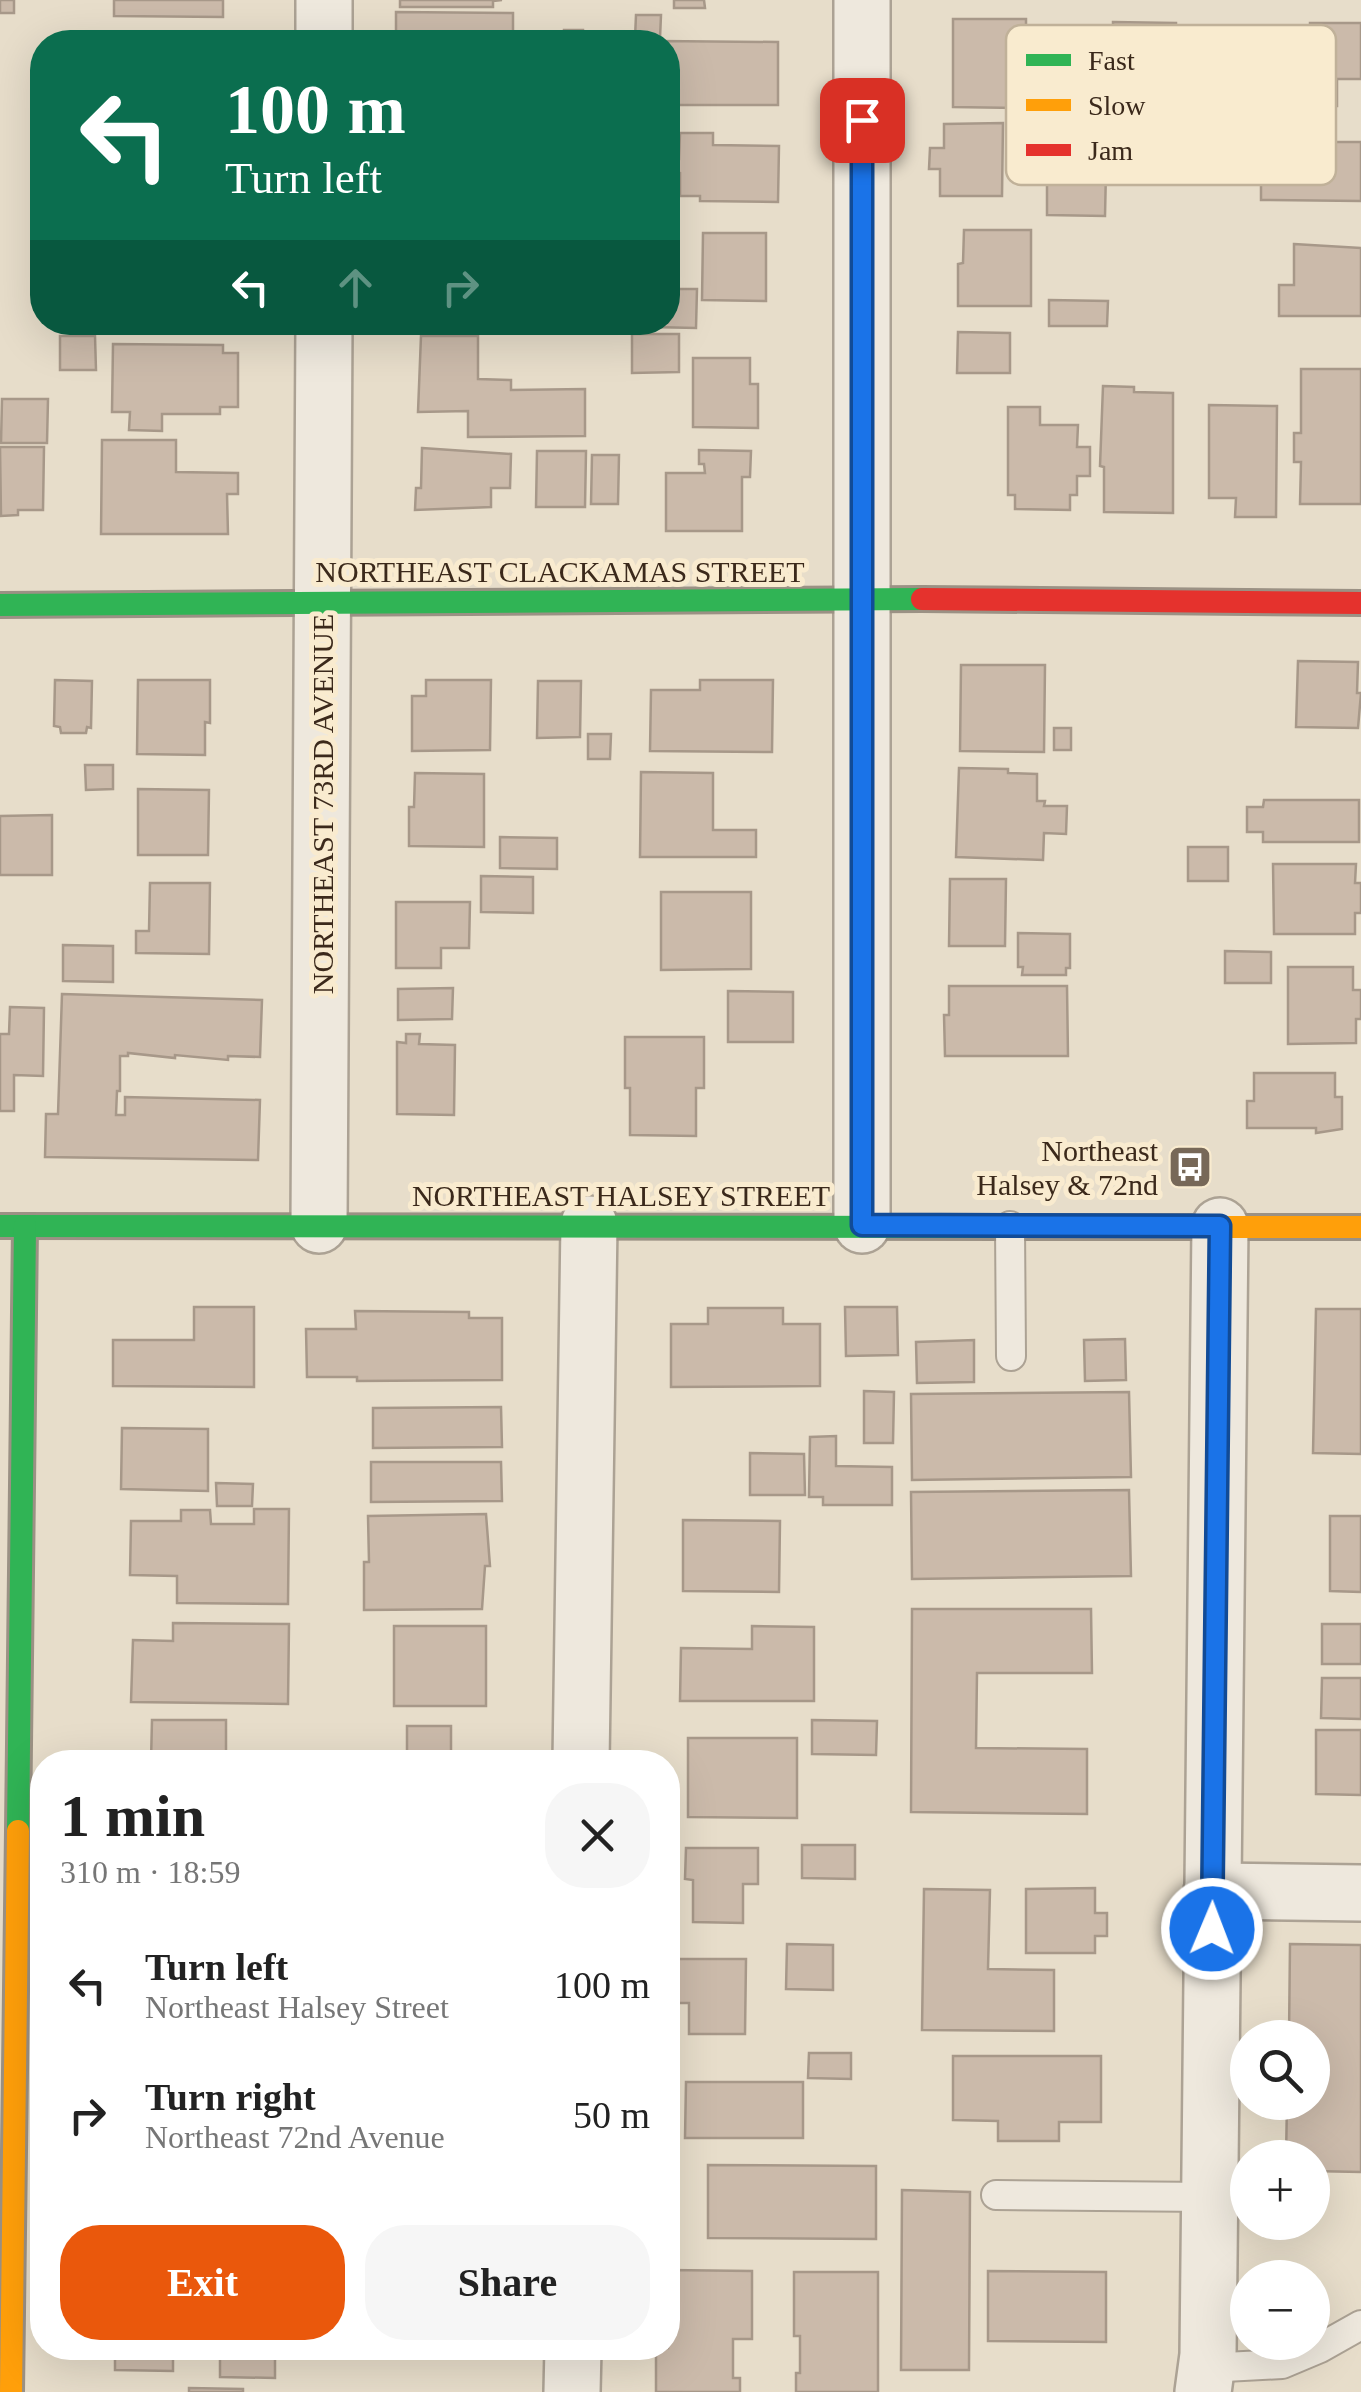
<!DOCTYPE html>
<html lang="en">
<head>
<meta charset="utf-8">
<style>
	:root { --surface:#fff; --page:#f6f6f6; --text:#222; --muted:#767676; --accent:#ea580c }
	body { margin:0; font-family:"Times New Roman",serif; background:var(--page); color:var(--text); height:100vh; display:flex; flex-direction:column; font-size:38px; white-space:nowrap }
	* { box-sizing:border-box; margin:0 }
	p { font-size:32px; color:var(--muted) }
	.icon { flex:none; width:55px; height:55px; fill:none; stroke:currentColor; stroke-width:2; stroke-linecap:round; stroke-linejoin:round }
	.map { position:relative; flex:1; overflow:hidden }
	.sheet { position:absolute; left:30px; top:1750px; width:650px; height:610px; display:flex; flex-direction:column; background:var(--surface); border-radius:40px; box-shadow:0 10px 40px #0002 }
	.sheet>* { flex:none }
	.banner { position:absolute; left:30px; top:30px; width:650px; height:305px; border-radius:40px; box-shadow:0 10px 40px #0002; background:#0b6e4f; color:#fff; overflow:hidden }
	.tools { position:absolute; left:1230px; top:2020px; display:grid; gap:20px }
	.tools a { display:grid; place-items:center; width:100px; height:100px; border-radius:50%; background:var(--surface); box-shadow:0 10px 40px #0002; font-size:50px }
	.pin { position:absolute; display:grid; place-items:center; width:85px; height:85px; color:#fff; margin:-42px; border-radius:20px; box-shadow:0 5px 15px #0006 }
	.me { position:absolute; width:110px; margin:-55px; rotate:1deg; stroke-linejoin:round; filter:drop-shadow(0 0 8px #0008) }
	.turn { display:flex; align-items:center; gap:35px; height:210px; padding:0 30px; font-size:45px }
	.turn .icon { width:130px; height:130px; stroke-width:2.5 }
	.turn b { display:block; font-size:70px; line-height:85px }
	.lanes { display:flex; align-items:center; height:95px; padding:0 30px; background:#0003; justify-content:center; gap:50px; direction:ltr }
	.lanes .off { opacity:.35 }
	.round { display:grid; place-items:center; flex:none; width:105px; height:105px; border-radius:40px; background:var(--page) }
	.head { display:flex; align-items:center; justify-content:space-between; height:170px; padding:0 30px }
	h1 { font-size:60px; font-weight:800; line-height:75px }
	.cta { display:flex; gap:20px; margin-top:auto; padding:20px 30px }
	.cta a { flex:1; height:115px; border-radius:40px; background:var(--accent); color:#fff; font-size:40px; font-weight:800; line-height:115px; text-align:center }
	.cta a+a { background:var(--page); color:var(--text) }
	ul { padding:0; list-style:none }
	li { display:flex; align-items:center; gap:30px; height:130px; padding:0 30px }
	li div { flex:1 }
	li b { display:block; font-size:38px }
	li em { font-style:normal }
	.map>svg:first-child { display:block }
</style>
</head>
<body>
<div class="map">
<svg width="1361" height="2392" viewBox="0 0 1361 2392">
	<rect width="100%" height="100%" fill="#e7ddca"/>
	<!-- building -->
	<g fill="#cbbaaa" stroke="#a79889" stroke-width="2.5">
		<rect x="0" y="0" width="14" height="13"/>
		<polygon points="114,0 223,0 223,17 114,16"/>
		<polygon points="400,0 502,0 493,1 493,7 400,7"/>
		<polygon points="674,0 704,0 705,8 674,8"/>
		<polygon points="396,12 513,13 513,42 396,42"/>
		<polygon points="636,15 661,15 660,38 635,38"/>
		<polygon points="953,19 1026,19 1026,108 953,107"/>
		<polygon points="1113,22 1176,23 1176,60 1113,60"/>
		<polygon points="1310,23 1361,23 1361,79 1337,79 1337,106 1296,106 1297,79 1309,79"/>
		<rect x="564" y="30" width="19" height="12"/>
		<polygon points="659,41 778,42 778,105 668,105 668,42"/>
		<polygon points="1243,111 1290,111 1290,142 1361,142 1361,201 1261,200 1261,144 1242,144"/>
		<polygon points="1003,123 1002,196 940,196 940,169 929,169 930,148 944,148 944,124"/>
		<polygon points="680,133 713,133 713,145 779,146 778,202 700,201 700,196 680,196 680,173 674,172 674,159 679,159"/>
		<polygon points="1047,170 1106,170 1105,216 1047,215"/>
		<polygon points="964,230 1031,230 1031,306 958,306 958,264 963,263"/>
		<polygon points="703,233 766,233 766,301 702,300"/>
		<polygon points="1294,244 1361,248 1361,316 1279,316 1279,285 1294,285"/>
		<polygon points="668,289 697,289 696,328 651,327 651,322 668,322"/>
		<polygon points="1049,300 1108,301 1107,326 1049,326"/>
		<rect x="87" y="322" width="46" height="11"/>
		<polygon points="958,332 1010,333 1010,373 957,373"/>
		<polygon points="632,334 679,334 679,372 632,373"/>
		<polygon points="60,336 95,336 96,370 60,370"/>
		<polygon points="421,336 478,336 478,379 511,380 511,390 585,389 585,436 468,437 468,411 418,412"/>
		<polygon points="113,344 223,345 223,353 238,353 238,407 220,407 220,414 162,414 162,431 129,430 130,412 112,412"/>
		<polygon points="693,358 750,358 750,384 758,384 758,428 693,427"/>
		<polygon points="1301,369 1361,369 1361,504 1300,504 1301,462 1294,462 1294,433 1301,433"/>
		<polygon points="1103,386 1134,387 1134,392 1173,393 1173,513 1104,512 1104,467 1100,466"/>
		<polygon points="2,399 48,399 47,443 1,443"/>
		<polygon points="1209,405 1277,406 1276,517 1235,517 1236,498 1209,498"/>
		<polygon points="1008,407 1040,407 1040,425 1078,425 1077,447 1090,447 1090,476 1077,476 1077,495 1070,495 1070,510 1015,509 1015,495 1008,495"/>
		<polygon points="102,440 176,440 176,472 238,473 238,494 227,494 228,534 101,534"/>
		<polygon points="0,447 44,447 43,510 18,510 18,515 1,516"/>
		<polygon points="422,448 511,454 510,488 491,488 491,507 415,510 416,488 421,488"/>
		<polygon points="699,450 751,451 750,477 742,477 742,531 666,531 666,473 705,473 704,464 699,464"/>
		<polygon points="537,451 586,451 585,507 536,507"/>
		<polygon points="592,455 619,455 618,504 591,504"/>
		<polygon points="1298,661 1358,662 1357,693 1361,693 1358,728 1296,727"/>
		<polygon points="961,665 1045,665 1044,752 960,751"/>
		<polygon points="55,680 92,681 91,728 87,727 86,733 61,733 60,727 54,726"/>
		<polygon points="138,680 210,680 210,723 205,722 205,755 137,754"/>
		<polygon points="426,680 491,680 490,750 412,751 412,696 426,696"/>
		<polygon points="700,680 773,680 772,752 650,751 651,690 700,690"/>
		<polygon points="538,681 581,681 580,737 537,738"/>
		<rect x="1054" y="728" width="17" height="22"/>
		<polygon points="588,734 611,734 610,759 588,759"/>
		<polygon points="85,765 113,765 113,789 86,790"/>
		<polygon points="959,768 1008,769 1008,773 1037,774 1037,801 1045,801 1044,806 1067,806 1066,834 1044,833 1043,860 956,857"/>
		<polygon points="641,772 713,773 713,830 756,830 756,857 640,857"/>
		<polygon points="415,773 484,774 484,847 409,846 409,807 414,807"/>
		<polygon points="138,789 209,790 208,855 138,855"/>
		<polygon points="1264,800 1359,800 1359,842 1263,842 1263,832 1247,832 1247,807 1263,807"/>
		<polygon points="52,815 52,875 0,875 0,816"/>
		<polygon points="500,837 557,838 557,869 500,868"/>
		<rect x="1188" y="847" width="40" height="34"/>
		<polygon points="1273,864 1356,864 1355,883 1361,883 1361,913 1355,913 1355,934 1274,934"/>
		<polygon points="481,876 533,877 533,913 481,912"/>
		<polygon points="950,879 1006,879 1005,946 949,946"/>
		<polygon points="150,883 210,883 209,954 136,953 136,931 149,931"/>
		<polygon points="661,892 751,892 751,969 661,970"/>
		<polygon points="396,902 470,902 469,948 441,948 441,968 396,968"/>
		<polygon points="1018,933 1070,934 1070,968 1066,968 1066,975 1022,975 1023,967 1018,967"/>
		<polygon points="63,945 113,946 113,982 63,981"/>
		<polygon points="1225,951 1271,952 1271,983 1225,983"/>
		<polygon points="1288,967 1353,967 1353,990 1361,990 1361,1019 1356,1019 1356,1043 1288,1044"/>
		<polygon points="949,986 1067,986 1068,1056 945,1056 944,1015 949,1015"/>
		<polygon points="453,988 452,1019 398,1020 398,989"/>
		<polygon points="728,991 793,992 793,1042 728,1042"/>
		<polygon points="62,994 262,1000 260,1057 228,1056 228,1060 175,1055 175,1058 128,1053 128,1056 120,1056 120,1091 117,1091 116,1115 125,1115 125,1097 260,1100 258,1160 45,1157 46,1114 58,1114"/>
		<polygon points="10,1007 44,1008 43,1076 14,1075 14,1111 0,1111 0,1034 9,1034"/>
		<polygon points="406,1034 420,1034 419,1044 455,1045 454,1115 397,1114 397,1042 406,1043"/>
		<polygon points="625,1037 704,1037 704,1088 696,1088 696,1136 630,1135 630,1088 625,1088"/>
		<polygon points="1254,1073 1335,1073 1335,1097 1342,1097 1342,1129 1316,1133 1316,1128 1247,1128 1247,1101 1254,1101"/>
		<polygon points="194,1307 254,1307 254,1387 113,1386 113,1340 194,1340"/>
		<polygon points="845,1307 897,1307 898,1355 846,1356"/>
		<polygon points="708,1308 783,1308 783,1324 820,1324 820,1386 671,1387 671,1324 708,1324"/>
		<polygon points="1316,1309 1361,1309 1361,1454 1313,1453"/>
		<polygon points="355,1311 469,1312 469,1318 502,1318 502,1380 357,1381 357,1377 307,1377 306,1329 356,1329"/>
		<polygon points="1125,1339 1126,1380 1085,1381 1084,1340"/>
		<polygon points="974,1340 974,1382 917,1383 916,1342"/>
		<polygon points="864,1391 894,1392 893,1443 864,1443"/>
		<polygon points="1129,1392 1131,1477 912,1480 911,1394"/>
		<polygon points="501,1407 502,1447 373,1448 373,1408"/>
		<polygon points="122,1428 208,1429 208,1491 121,1489"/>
		<polygon points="836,1436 836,1466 892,1467 892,1505 823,1505 823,1497 809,1497 810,1437"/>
		<polygon points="750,1453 804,1454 805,1495 750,1495"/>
		<polygon points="371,1462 501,1462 502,1501 371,1502"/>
		<polygon points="216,1483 253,1484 252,1506 217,1506"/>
		<polygon points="1129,1490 1131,1576 912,1579 911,1492"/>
		<polygon points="254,1509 289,1509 288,1604 177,1603 177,1576 130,1575 131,1521 181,1521 181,1510 210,1510 211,1524 254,1524"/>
		<polygon points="486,1514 490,1566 485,1566 482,1609 364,1610 364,1562 369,1562 368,1516"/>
		<polygon points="1330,1516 1361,1516 1361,1592 1330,1591"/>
		<polygon points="683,1520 780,1521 779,1592 683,1591"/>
		<polygon points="912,1609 1091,1609 1092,1673 977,1673 976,1748 1087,1749 1087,1814 911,1812"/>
		<polygon points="173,1623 289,1624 288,1704 131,1702 133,1640 173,1641"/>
		<rect x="1322" y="1624" width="39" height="40"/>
		<rect x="394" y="1626" width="92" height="80"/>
		<polygon points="752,1626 814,1627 814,1701 680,1701 681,1648 752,1649"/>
		<polygon points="1322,1678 1361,1678 1361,1719 1321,1718"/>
		<polygon points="152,1720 226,1720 226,1762 151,1761"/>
		<polygon points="812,1720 877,1721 876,1755 812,1754"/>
		<polygon points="407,1726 451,1726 451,1762 400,1762 400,1756 407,1756"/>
		<polygon points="1316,1730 1361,1730 1361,1795 1316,1794"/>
		<polygon points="688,1738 797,1738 797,1818 688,1817"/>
		<polygon points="802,1845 855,1845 855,1879 802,1878"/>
		<polygon points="686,1848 758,1848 758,1884 743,1884 743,1923 693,1922 693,1880 685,1879"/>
		<polygon points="1095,1888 1095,1913 1107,1913 1107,1936 1095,1936 1095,1953 1026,1953 1026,1889"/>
		<polygon points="924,1889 990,1890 988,1969 1054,1970 1054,2031 922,2030"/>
		<polygon points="787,1944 833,1945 833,1990 786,1989"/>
		<polygon points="1290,1944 1361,1945 1361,2172 1312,2171 1312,2158 1286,2158 1287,2102 1312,2102 1312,2038 1289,2038"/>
		<polygon points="672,1959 746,1959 745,2034 689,2034 689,2003 672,2003"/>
		<polygon points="809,2053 851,2053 851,2079 808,2078"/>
		<polygon points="953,2056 1101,2056 1101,2122 1059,2122 1059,2141 998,2141 998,2121 953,2120"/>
		<polygon points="686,2082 803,2082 803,2138 685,2138"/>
		<polygon points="708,2165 876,2166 876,2239 708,2238"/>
		<polygon points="902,2190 970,2192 969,2370 901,2370"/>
		<polygon points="668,2270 752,2271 752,2339 733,2339 733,2378 740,2378 740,2392 656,2392 656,2348 668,2348"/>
		<polygon points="988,2271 1106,2272 1106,2342 988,2341"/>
		<polygon points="794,2272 878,2272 878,2392 796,2392 796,2373 800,2373 800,2336 794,2336"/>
		<polygon points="106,2348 173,2348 173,2371 115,2370 115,2355 105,2354"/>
		<polygon points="220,2348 275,2348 275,2378 220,2377"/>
		<polygon points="375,2348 451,2348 451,2353 375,2351"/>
		<polygon points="189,2388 243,2389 243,2392 189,2392"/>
	</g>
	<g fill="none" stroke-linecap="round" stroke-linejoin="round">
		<defs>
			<g id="lane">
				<polyline points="1010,1226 1011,1356"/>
				<polyline points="996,2195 1209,2197"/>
				<polyline points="1206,2368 1282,2364 1320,2348 1361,2325"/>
			</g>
			<g id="street">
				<polyline points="324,42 324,0"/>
				<polyline points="319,1225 324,322"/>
				<polyline points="862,1225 862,0"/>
				<polyline points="581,1762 589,1224"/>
				<polyline points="1212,1891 1361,1893"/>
				<polyline points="572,2392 573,2348"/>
				<polyline points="1203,2392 1208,2355 1220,1226"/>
			</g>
			<g id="fast">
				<polyline points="0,605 922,599"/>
				<polyline points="0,1226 1087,1227"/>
				<polyline points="18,1831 25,1226"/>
			</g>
			<g id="slow">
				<polyline points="1087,1227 1361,1227"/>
				<polyline points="11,2392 18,1831"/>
			</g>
			<polyline id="jam" points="922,599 1361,603"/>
		</defs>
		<!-- lane casing -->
		<use href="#lane" stroke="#aca294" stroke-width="32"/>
		<!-- street casing -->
		<use href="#street" stroke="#aca294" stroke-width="60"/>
		<!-- fast casing -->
		<use href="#fast" stroke="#9b9184" stroke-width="28"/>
		<!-- slow casing -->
		<use href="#slow" stroke="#9b9184" stroke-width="28"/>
		<!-- jam casing -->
		<use href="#jam" stroke="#9b9184" stroke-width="28"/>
		<!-- lane -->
		<use href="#lane" stroke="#eee8dd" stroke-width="28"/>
		<!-- street -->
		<use href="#street" stroke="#eee8dd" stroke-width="55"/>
		<!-- fast -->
		<use href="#fast" stroke="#30b455" stroke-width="22"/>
		<!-- slow -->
		<use href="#slow" stroke="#ff9f0a" stroke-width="22"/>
		<!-- jam -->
		<use href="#jam" stroke="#e5322d" stroke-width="22"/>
	</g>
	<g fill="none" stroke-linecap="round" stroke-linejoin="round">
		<defs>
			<polyline id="route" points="862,120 862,1225 1220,1226 1212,1929"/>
		</defs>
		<!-- route casing -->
		<use href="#route" stroke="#114b97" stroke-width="25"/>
		<!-- route -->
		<use href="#route" stroke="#1a73e8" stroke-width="18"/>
	</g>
	<!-- icons -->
	<defs>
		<symbol id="bus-square" viewBox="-11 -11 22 22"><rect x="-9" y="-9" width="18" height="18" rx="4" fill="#776858" stroke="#f9ebcf"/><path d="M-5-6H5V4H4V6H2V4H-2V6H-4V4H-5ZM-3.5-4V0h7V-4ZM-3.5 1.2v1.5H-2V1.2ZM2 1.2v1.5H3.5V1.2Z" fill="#fff"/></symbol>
	</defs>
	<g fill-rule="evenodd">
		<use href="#bus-square" x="1165" y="1142" width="50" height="50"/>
	</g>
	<g text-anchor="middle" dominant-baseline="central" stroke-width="10" stroke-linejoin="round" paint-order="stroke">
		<!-- street labels -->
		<g font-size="30" fill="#3b291b" stroke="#f9ebcf">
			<text x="560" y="571">NORTHEAST CLACKAMAS STREET</text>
			<text transform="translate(322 804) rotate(-90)">NORTHEAST 73RD AVENUE</text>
			<text x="621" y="1195">NORTHEAST HALSEY STREET</text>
		</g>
		<!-- poi labels -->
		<g font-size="30" fill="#3b291b" stroke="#f9ebcf" text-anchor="end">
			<text x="1158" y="1150">Northeast<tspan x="1158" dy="34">Halsey &amp; 72nd</tspan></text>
		</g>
	</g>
	<!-- legend -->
	<rect x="1006" y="25" width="330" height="160" rx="15" fill="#f9ebcf" stroke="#c0b199" stroke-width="2.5"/>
	<rect x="1026" y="54" width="45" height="12" fill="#30b455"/>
	<rect x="1026" y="99" width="45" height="12" fill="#ff9f0a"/>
	<rect x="1026" y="144" width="45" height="12" fill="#e5322d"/>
	<g font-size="28" fill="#3b291b">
		<text x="1088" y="70">Fast</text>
		<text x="1088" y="115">Slow</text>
		<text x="1088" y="160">Jam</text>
	</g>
</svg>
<div class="tools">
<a><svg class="icon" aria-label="search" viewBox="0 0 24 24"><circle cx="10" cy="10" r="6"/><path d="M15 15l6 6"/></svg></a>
<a>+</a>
<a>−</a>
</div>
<div class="pin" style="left:862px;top:120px;background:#d93025"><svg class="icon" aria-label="arrive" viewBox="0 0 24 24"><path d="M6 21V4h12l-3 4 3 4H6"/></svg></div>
<svg class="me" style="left:1212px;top:1929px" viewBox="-20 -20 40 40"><circle r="17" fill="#1a73e8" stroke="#fff" stroke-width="3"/><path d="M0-11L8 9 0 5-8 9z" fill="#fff"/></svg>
<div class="banner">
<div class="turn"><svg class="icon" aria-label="left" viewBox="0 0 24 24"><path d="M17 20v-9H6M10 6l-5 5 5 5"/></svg><div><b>100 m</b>Turn left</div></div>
<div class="lanes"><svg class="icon" aria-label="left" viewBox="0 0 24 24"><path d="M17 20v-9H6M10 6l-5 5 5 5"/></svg><svg class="icon off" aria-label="ahead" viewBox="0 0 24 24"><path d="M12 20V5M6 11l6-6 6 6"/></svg><svg class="icon off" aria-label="right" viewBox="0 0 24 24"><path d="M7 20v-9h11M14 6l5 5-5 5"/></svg></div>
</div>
<section class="sheet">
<div class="head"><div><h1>1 min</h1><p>310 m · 18:59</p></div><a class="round"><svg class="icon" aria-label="close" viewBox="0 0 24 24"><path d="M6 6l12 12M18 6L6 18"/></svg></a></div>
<ul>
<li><svg class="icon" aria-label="left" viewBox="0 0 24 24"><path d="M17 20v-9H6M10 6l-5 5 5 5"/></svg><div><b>Turn left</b><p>Northeast Halsey Street</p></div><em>100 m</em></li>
<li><svg class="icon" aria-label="right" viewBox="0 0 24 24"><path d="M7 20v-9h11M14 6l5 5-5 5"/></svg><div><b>Turn right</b><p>Northeast 72nd Avenue</p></div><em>50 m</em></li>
</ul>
<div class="cta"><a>Exit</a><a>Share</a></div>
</section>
</div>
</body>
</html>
